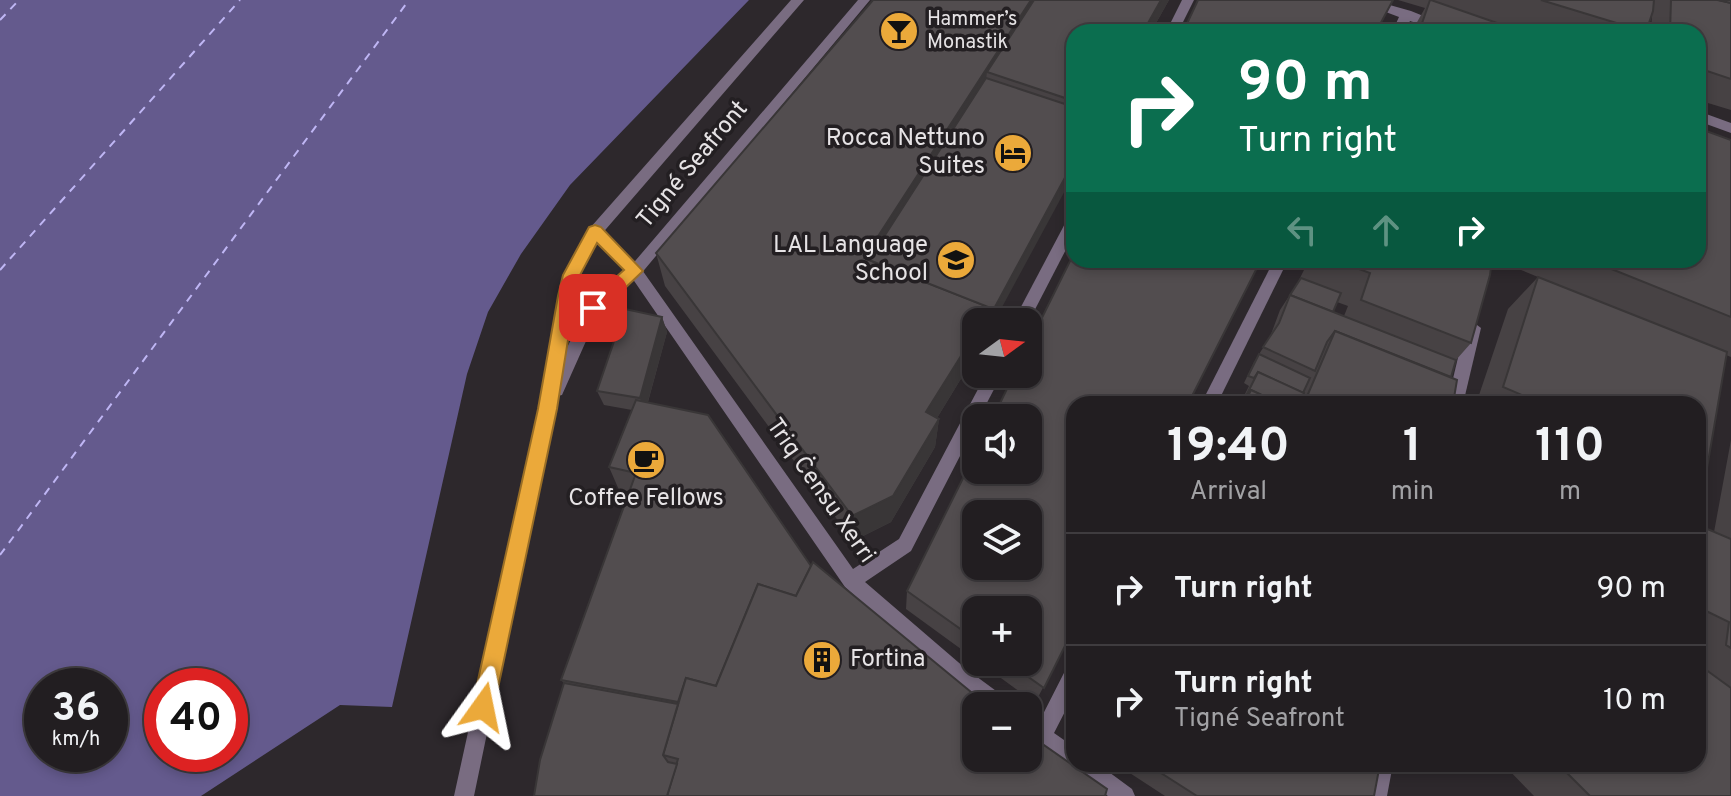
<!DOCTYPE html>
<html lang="en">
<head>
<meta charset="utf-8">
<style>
	:root { --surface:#221e21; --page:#2e2b2e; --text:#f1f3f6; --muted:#a2a2a5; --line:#3f3c3f }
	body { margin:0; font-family:Overpass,sans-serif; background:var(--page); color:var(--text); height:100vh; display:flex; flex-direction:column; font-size:30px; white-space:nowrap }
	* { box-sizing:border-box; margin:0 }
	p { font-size:26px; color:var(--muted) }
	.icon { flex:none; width:44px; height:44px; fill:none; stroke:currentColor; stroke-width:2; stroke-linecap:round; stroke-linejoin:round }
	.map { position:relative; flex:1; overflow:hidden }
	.drawer { position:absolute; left:1066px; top:396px; width:640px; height:376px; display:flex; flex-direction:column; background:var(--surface); border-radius:24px; box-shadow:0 4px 12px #0003,0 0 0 2px var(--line) }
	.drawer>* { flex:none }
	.hud { position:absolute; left:1066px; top:24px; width:640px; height:244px; border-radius:24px; box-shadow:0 4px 12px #0003,0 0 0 2px var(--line); background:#0b6e4f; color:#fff; overflow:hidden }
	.needle { width:52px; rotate:75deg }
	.controls { position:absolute; left:962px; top:308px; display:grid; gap:16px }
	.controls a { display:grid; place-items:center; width:80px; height:80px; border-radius:16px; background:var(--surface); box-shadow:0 4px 12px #0003,0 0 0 2px var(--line); font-size:40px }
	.speed { position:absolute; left:24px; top:668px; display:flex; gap:16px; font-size:40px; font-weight:700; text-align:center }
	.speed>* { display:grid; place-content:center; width:104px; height:104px; border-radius:50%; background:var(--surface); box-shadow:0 4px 12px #0003,0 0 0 2px var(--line); line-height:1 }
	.speed small { font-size:20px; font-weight:400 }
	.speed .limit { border:12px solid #d22; background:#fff; color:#111 }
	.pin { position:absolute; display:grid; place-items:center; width:68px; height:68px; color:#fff; margin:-34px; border-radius:16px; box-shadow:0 4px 12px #0006 }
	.me { position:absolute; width:88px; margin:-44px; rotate:12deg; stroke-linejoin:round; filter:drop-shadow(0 0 6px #0008) }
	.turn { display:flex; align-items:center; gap:28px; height:168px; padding:0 40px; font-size:36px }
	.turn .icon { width:104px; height:104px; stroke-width:2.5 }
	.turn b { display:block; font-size:56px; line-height:68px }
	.lanes { display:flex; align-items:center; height:76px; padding:0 40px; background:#0003; justify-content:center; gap:40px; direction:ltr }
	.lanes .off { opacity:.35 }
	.eta { display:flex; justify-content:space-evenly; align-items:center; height:136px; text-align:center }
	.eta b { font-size:48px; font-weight:700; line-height:56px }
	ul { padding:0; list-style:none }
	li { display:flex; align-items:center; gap:24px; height:112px; padding:0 40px; border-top:2px solid var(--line) }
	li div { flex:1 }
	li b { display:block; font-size:30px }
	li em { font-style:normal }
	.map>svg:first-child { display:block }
</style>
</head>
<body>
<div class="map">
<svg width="1731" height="796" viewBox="0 0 1731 796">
	<rect width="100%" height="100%" fill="#2d282c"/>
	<!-- water -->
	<path fill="#645a8d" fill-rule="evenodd" d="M0 0H749L570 185 521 254 488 312 467 374 392 707 340 705 201 796H0ZM42 686H110V754H42ZM230 686V754H162V686Z"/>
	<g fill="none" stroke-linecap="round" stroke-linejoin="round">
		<!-- ferry -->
		<g stroke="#bfb6f4" stroke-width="2" stroke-dasharray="8 7" stroke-linecap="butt">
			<polyline points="0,20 19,0"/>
			<polyline points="0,270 240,0"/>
			<polyline points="0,555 409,0"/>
		</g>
		<!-- minor -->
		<g fill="#796c81" fill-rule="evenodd">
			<polygon points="1182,0 1194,0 1178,32 1166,32"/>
			<polygon points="1354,0 1372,0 1411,11 1463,32 1444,32 1410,21 1404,32 1392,32 1399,17"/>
			<polygon points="1698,111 1731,123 1731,133 1698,121"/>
			<polygon points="1074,215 1074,234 1028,323 1013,322 1069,216"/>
			<polygon points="595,227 600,228 640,267 853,569 899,539 986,374 1002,374 979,418 976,418 976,425 911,551 865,582 965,668 1007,699 1010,706 984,706 951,682 845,587 630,275 590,236 588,232"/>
			<polygon points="1274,260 1288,260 1217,404 1201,404"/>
			<polygon points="1473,322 1481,328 1463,404 1447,404 1465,328"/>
			<polygon points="1074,665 1074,694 1054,733 1074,747 1074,764 1098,764 1132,789 1135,796 1108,796 1028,738 1028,716 1039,722 1067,667"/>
			<polygon points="1373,764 1393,764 1387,796 1367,796"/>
		</g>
		<!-- tertiary -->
		<polygon fill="#796c81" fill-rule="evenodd" points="791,0 804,0 600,236 579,275 563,356 588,304 630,267 858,0 870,0 640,275 599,312 562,395 557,396 474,796 454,796 539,409 554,317 565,275 590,228"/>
	</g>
	<!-- wall -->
	<g fill="#474244" fill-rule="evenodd">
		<polygon points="873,0 1169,0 1151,32 1074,32 1074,174 976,322 976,354 937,418 939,419 935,447 891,522 853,541 665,286 656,253"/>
		<polygon points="1398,0 1731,0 1731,110 1698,100 1698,32 1651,32 1652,15 1646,32 1413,32 1416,24 1425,8"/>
		<polygon points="1731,140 1731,357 1726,355 1706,474 1698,479 1698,404 1476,404 1508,309 1538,277 1504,263 1505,260 1698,260"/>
		<path d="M1074 253V260H1261L1188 404H1074V628L1035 703 979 662H1028V610H976V660L906 609 907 591 976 452V470H1028V418H993L1014 374H1028V346ZM976 514H1028V566H976Z"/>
		<path d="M1309 260H1492L1471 343 1456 360 1451 377 1453 404H1240L1249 386 1244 383 1254 362 1270 337 1280 310 1297 284ZM1337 302 1348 306 1344 316 1333 312Z"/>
		<polygon points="662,317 667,332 648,402 811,566 980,700 534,796 564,683 561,680 630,492 619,490 609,467 632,410 604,405 597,391"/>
		<polygon points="1731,440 1731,796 1534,796 1503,764 1698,764 1698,525 1714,532"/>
		<polygon points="1116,764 1380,764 1374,796 1165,796"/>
	</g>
	<!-- shaded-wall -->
	<g fill="#393637">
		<polygon points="1031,0 1049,0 987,72 983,102 875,273 864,258"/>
		<polygon points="1161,0 1169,0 1151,32 1143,32"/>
		<polygon points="1074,161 1074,174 994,322 982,322"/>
		<polygon points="662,317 667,332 645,412 640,398"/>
		<polygon points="976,332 976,354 923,441 926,412"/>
		<polygon points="939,419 935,447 891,522 853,541 852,516"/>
	</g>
	<!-- building -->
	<g fill="#524d4f" stroke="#393637" stroke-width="2" fill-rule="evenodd">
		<polygon points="873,0 1031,0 864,258 991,308 982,322 976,322 976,332 926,412 939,419 893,496 852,516 656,253"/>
		<polygon points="1034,0 1161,0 1143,32 1074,32 1074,101 987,72"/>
		<polygon points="1198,0 1393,0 1376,32 1183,32"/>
		<polygon points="1430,0 1431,0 1523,32 1419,32"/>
		<polygon points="1541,0 1654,0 1653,11 1646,32"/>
		<polygon points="1671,0 1718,0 1731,3 1731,79 1698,68 1698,32 1670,32"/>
		<polygon points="1718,0 1731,0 1731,3"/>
		<polygon points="986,78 1074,107 1074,161 989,318 991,308 869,260"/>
		<polygon points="1698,128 1731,140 1731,317 1589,260 1698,260"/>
		<path d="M1074 253V260H1261L1188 404H1074V628L1044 688 1007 662H1028V610H976V640L907 591 976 452V470H1028V418H993L1014 374H1028V346ZM976 514H1028V566H976Z"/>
		<polygon points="1335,260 1492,260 1490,275 1471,343 1361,300 1370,273"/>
		<polygon points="1538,277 1727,352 1706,474 1698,471 1698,404 1543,404 1503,387"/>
		<polygon points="1301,278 1341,293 1333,312 1290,295"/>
		<polygon points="1290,295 1456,360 1451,377 1335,331 1327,342 1315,371 1263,347 1279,323"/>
		<polygon points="625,309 662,317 640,398 597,391"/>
		<polygon points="1335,331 1457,380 1453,404 1313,404 1305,401"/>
		<polygon points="1259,354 1310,378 1303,393 1258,372 1254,378 1248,376"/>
		<polygon points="1258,372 1304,393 1300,404 1281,404 1251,390 1244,400"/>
		<polygon points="1251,390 1281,404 1244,404"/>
		<polygon points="636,400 708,415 811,566 796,596 758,584 716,686 686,678 678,702 561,680 636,473 609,467"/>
		<polygon points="1698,525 1731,539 1731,648 1726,645 1729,622 1698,607"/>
		<polygon points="813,562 988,706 976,706 976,758 1028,758 1028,734 1107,789 1105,796 667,796 678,759 663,755 686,678 716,686 758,584 796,596"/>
		<polygon points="1698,664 1731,688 1731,796 1590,796 1558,764 1698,764"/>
		<polygon points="564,683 678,704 663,755 668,762 677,764 667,796 534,796 540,760"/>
		<polygon points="1147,764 1380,764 1374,796 1197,796"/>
	</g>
	<!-- route -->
	<polygon fill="#eba93a" stroke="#996e26" stroke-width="2" points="595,225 601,227 643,271 599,313 593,315 584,308 587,303 624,270 597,243 580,275 575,296 557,409 494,707 491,715 483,718 476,715 472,707 538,409 558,296 563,275 589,227"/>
	<!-- icons -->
	<defs>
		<symbol id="bar-disc" viewBox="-11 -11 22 22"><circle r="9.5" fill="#eba93a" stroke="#231f22"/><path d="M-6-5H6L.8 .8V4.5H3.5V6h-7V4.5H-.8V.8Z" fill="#111"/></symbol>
		<symbol id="hotel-disc" viewBox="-11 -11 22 22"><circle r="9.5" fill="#eba93a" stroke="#231f22"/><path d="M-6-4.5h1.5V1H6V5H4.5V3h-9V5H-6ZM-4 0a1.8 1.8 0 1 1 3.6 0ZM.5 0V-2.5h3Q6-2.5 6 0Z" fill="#111"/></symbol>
		<symbol id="school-disc" viewBox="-11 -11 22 22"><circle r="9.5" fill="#eba93a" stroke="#231f22"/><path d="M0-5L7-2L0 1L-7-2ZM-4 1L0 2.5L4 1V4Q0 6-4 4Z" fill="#111"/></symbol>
		<symbol id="cafe-disc" viewBox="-11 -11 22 22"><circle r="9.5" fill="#eba93a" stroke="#231f22"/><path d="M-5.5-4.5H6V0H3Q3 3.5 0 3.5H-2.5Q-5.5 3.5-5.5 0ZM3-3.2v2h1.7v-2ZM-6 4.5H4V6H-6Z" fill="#111"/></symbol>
		<symbol id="building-disc" viewBox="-11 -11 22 22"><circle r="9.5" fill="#eba93a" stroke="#231f22"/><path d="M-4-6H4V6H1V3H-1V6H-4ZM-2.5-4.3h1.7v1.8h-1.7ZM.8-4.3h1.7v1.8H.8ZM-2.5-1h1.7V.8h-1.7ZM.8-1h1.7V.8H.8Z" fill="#111"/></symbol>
	</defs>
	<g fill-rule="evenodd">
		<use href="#bar-disc" x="877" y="9" width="44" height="44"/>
		<use href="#hotel-disc" x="991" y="131" width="44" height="44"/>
		<use href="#school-disc" x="934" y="238" width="44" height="44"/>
		<use href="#cafe-disc" x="624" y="438" width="44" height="44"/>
		<use href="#building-disc" x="800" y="638" width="44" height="44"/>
	</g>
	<g text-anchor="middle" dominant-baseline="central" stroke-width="7" stroke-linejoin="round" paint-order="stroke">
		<!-- far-poi labels -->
		<g font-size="20" fill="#e6e3e5" stroke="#231f22" text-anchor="start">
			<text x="927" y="20">Hammer’s<tspan x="927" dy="23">Monastik</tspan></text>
		</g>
		<!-- poi labels -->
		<g font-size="24" fill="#e6e3e5" stroke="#231f22" text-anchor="end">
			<text x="985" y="139">Rocca Nettuno<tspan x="985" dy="28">Suites</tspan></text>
			<text x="928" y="246">LAL Language<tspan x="928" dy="28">School</tspan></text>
			<text x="646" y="499" text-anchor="middle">Coffee Fellows</text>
			<text x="850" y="660" text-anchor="start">Fortina</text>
		</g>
		<!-- street labels -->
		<g font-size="24" fill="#e6e3e5" stroke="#231f22">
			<text transform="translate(693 165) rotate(-50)">Tigné Seafront</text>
			<text transform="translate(820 491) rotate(55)">Triq Ċensu Xerri</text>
		</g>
	</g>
</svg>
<div class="controls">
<a><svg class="needle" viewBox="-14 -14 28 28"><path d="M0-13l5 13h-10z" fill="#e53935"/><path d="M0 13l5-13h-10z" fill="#a2a2a5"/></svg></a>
<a><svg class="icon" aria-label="sound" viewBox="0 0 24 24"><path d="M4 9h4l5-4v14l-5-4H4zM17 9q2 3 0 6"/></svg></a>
<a><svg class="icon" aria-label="layers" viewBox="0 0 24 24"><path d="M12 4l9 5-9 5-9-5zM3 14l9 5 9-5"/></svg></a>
<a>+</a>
<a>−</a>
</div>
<div class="speed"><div>36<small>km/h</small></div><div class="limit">40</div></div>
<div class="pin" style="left:593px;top:308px;background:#d93025"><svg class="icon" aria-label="arrive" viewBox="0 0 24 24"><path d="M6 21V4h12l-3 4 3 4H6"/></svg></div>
<svg class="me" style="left:483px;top:707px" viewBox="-20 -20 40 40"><path d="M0-17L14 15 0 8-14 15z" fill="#eba93a" stroke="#fff" stroke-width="4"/></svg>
<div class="hud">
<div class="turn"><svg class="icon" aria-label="right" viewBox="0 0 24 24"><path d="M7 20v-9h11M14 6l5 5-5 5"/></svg><div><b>90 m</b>Turn right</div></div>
<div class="lanes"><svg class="icon off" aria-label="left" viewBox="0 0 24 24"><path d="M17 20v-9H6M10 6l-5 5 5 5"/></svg><svg class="icon off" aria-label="ahead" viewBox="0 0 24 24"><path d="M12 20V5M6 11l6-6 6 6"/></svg><svg class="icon" aria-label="right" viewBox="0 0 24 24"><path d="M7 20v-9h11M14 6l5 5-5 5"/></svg></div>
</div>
<section class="drawer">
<div class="eta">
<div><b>19:40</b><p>Arrival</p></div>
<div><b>1</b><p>min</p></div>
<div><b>110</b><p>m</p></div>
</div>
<ul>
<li><svg class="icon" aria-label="right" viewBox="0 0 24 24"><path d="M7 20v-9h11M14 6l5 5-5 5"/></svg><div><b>Turn right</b></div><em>90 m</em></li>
<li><svg class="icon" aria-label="right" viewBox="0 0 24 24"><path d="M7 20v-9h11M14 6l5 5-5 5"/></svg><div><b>Turn right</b><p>Tigné Seafront</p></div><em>10 m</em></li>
</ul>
</section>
</div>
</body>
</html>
